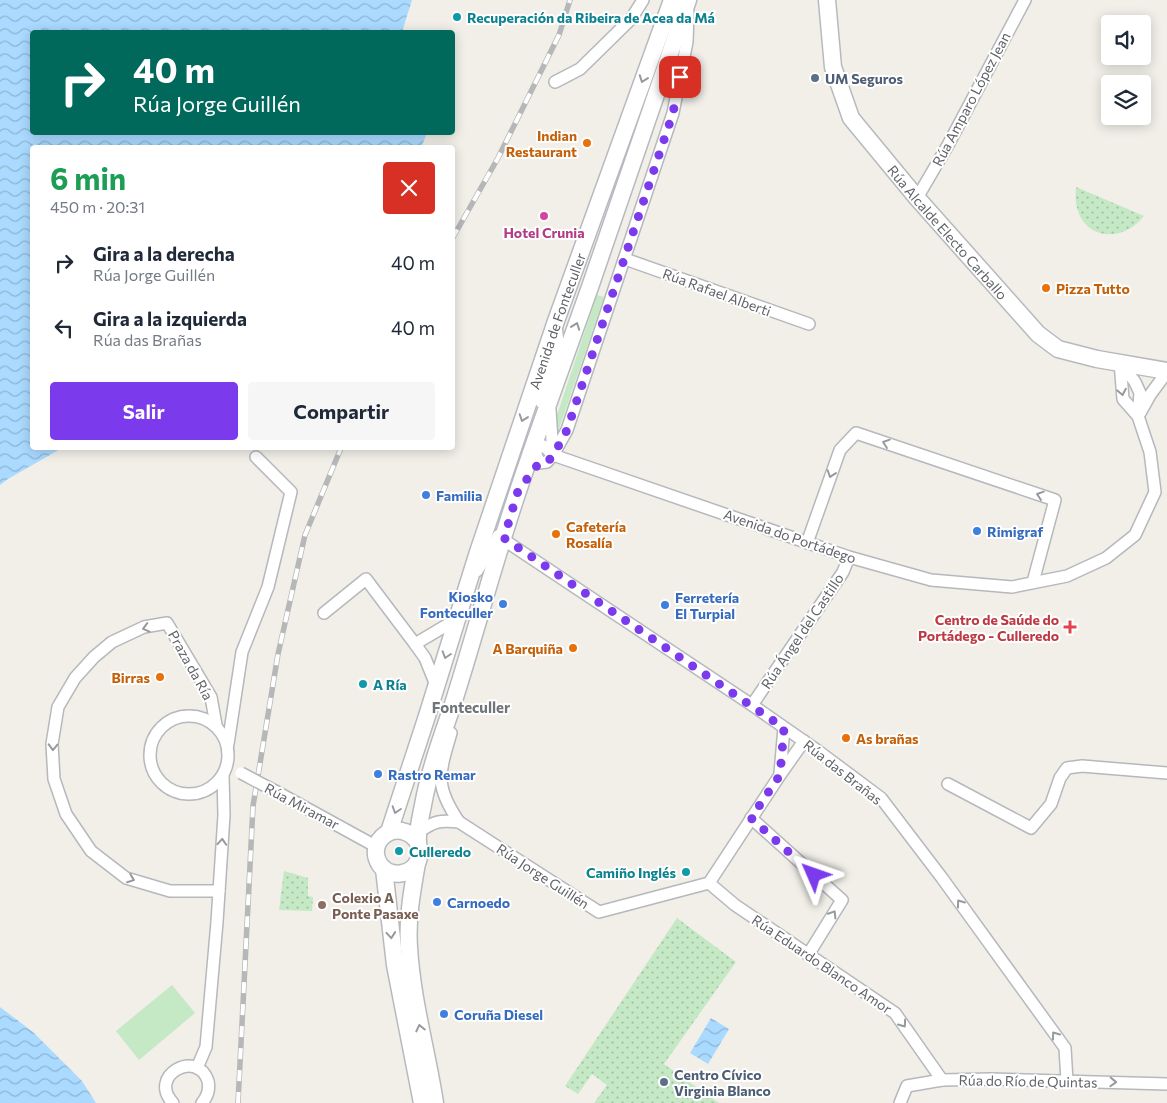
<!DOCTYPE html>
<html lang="es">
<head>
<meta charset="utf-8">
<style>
	:root { --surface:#fff; --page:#f6f6f7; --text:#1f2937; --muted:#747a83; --accent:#7c3aed }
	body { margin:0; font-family:Commissioner,sans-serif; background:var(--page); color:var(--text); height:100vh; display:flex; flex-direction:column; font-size:19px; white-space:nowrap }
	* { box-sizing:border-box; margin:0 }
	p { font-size:16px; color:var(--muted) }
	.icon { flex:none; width:28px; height:28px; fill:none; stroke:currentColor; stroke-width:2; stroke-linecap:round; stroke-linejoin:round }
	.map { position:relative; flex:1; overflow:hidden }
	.drawer { position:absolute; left:30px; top:145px; width:425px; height:305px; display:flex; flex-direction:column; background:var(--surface); border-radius:5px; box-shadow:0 2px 12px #0003 }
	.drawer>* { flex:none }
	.hud { position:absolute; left:30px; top:30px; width:425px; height:105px; border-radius:5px; box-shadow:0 2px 12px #0003; background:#00695c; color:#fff; overflow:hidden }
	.fabs { position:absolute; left:1101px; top:15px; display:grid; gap:10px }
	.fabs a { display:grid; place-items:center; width:50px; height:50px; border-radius:5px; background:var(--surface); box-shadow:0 2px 12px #0003; font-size:25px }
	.pin { position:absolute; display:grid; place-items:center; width:42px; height:42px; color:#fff; margin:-21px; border-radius:10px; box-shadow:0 2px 8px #0006 }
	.me { position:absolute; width:55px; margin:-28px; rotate:313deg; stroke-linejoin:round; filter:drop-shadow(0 0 4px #0008) }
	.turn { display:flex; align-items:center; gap:18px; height:105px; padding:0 20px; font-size:22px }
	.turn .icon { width:65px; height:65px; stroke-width:2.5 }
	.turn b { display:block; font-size:35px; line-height:42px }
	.round { display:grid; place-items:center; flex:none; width:52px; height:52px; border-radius:5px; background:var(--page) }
	.head { display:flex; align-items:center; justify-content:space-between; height:85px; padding:0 20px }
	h1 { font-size:30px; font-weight:700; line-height:38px; color:#1e9e55 }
	.cta { display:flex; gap:10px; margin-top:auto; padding:10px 20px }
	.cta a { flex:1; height:58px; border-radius:5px; background:var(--accent); color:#fff; font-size:20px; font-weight:700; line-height:58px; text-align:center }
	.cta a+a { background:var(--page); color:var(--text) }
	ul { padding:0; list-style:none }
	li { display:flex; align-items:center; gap:15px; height:65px; padding:0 20px }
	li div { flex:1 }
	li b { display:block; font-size:19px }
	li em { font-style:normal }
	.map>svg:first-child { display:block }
</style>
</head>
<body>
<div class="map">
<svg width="1167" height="1103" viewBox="0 0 1167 1103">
	<defs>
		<pattern id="park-dots" width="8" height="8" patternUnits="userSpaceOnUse" patternTransform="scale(1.25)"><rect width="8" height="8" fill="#c5e8c5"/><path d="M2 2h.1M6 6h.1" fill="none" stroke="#a3c0a4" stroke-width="1.8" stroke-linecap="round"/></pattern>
		<pattern id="water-waves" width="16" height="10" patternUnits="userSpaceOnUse" patternTransform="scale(1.25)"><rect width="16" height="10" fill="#aadaff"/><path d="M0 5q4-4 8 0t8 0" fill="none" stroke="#8eb4d2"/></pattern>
	</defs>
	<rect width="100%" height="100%" fill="#f1efe8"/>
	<!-- green -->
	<g fill="#c5e8c5">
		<polygon points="597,295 604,297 558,432 557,415"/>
		<polygon points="172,985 195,1013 139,1060 116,1031"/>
	</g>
	<!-- park -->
	<g fill="url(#park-dots)">
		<path d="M1076 187 1144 216C1122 244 1082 240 1076 203 1075 198 1076 192 1076 187Z"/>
		<polygon points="284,871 308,878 308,896 313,897 312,911 279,910"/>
		<polygon points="677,918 736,962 664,1064 719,1103 594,1103 607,1085 592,1074 578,1094 565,1086"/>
	</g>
	<!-- water -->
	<g fill="url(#water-waves)">
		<polygon points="0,0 412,0 402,32 32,32 32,132 427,133 421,148 32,148 32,448 62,448 8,479 0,485"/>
		<polygon points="0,1007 33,1032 82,1081 96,1103 0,1103"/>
		<polygon points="711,1018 729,1029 708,1064 690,1053"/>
	</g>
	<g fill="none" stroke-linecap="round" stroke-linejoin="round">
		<defs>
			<g id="street">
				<polyline points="555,82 580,69 631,19 643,0"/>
				<polyline points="917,198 948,145 1025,0"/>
				<polyline points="625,259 809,324"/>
				<polyline points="1120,362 1135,382 1140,393 1138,416"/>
				<polyline points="541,402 558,342 556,326"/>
				<polyline points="550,410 553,455"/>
				<polyline points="1140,413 1150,395 1167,372"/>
				<polyline points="529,452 533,448 544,446 553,455 547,462 539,463 533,444"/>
				<polyline points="553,455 849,557 931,580 1012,587 1067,576 1106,558 1135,535 1155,492 1150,452 1138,416 1123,399 1120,362"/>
				<polyline points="553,455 567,430 673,113 687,42 688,12"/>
				<polyline points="498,536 752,705 818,751 881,798 942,878 1065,1048 1067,1081"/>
				<polyline points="807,543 840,450 856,433 1055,500 1033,582"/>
				<polyline points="477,571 499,535"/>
				<polyline points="324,613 366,579 415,644"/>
				<polyline points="436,685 425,658 415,644 457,619"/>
				<polyline points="752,705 843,572 849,557"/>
				<circle cx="189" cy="755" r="39"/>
				<polyline points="216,725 211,697 167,623 144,627 112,642 94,657 75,678 58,707 52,744 54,779 66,814 91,851 126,878 170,891 219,891"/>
				<path d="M451 733C439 774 434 785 459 822L599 912 709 883 780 775 804 741"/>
				<polyline points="228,744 242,652 268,587 291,492 256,457"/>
				<polyline points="780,773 784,728"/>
				<polyline points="948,784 1031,828 1051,804 1060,778 1067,768 1082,766 1167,773"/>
				<polyline points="275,791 377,847"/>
				<polyline points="751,818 842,900 808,955"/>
				<path d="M419 832C434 821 440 820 459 822"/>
				<polyline points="709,883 735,905 895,1013 942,1080"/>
				<polyline points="197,1068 206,1047 217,922 224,815 223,776"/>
				<path d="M173 1103C147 1076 197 1048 208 1081 210 1090 207 1097 202 1103"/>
				<polyline points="900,1103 907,1086 942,1080 990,1079 1167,1084"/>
			</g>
			<g id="secondary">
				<path id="s1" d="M827 0 833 67 851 118 917 198 1038 334 1058 349 1097 359 1167 371"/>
				<path id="s2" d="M389 832 427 716 477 555 556 321 672 0"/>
				<path d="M418 842C398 815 364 841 380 865 390 878 411 876 418 861 421 853 418 848 418 841 417 830 421 816 423 805 429 772 441 739 452 707 475 635 494 562 518 491 541 422 566 355 590 287 623 192 656 96 688 0"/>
				<path d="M417 863C412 891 407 919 409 947 412 1000 427 1051 435 1103"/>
				<polyline points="384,869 395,965 422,1103"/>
			</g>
		</defs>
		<!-- street casing -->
		<use href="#street" stroke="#b5b8bc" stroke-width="14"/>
		<!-- secondary casing -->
		<use href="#secondary" stroke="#b6babf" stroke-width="19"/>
		<!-- street -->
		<use href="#street" stroke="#fff" stroke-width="11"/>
		<!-- secondary -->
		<use href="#secondary" stroke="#fff" stroke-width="16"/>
		<defs>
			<g id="rail">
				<polyline points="452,239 498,158 559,35 570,0"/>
				<polyline points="238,1103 253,806 278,654 305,535 341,448"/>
			</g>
		</defs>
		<!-- rail casing -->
		<use href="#rail" stroke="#b6b7b8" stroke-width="5.5"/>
		<!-- rail -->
		<use href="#rail" stroke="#fff" stroke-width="4" stroke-dasharray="11" stroke-linecap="butt"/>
		<defs>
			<polyline id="street-bridge" points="241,773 275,791"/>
		</defs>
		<!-- street-bridge casing -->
		<use href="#street-bridge" stroke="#b5b8bc" stroke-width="14" stroke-linecap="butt"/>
		<!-- street-bridge -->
		<use href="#street-bridge" stroke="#fff" stroke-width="11"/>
	</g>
	<!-- one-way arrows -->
	<defs><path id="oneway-chevron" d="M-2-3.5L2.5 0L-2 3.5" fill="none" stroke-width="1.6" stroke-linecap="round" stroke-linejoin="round" transform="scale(1.25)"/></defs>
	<g stroke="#979a9d">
		<use href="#oneway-chevron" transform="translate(643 79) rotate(110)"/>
		<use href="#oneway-chevron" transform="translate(576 326) rotate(-70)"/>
		<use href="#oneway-chevron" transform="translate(1122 392) rotate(79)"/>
		<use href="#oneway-chevron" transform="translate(523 418) rotate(109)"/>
		<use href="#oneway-chevron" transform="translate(886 443) rotate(-161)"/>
		<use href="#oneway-chevron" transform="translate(831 474) rotate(109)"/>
		<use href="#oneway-chevron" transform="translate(1040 495) rotate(-161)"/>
		<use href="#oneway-chevron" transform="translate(146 628) rotate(165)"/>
		<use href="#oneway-chevron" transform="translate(446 655) rotate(108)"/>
		<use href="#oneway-chevron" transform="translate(53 747) rotate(91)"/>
		<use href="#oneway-chevron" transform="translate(396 810) rotate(108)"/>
		<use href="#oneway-chevron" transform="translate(222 842) rotate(-86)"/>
		<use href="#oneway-chevron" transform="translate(131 879) rotate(21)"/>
		<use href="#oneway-chevron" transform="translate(960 903) rotate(-126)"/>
		<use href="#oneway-chevron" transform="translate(833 914) rotate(-58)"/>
		<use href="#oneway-chevron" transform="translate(391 935) rotate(85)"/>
		<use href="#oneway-chevron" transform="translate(903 1024) rotate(55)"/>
		<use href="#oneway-chevron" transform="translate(420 1028) rotate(-103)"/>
		<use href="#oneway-chevron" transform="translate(1055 1035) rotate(-126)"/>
		<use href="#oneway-chevron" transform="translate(1113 1082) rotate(2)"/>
	</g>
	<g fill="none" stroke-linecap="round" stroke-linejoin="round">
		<!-- route -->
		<polyline stroke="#7c3aed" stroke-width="9" stroke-dasharray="0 16.2" points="680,77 673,113 567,430 553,456 547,462 539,463 518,491 504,538 784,728 780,775 751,818 814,875"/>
	</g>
	<!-- markers -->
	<g fill="#0f9aa8" stroke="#fff" stroke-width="2">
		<circle cx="457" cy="17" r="5"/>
		<circle cx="363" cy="684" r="5"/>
		<circle cx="399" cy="851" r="5"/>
		<circle cx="686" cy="872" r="5"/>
	</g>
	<g fill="#5c6f8a" stroke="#fff" stroke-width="2">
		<circle cx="815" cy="78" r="5"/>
		<circle cx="664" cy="1082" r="5"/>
	</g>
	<g fill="#e8710a" stroke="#fff" stroke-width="2">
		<circle cx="587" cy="143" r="5"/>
		<circle cx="1046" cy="288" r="5"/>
		<circle cx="556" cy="534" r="5"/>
		<circle cx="573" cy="648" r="5"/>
		<circle cx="160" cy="677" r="5"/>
		<circle cx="846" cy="738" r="5"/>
	</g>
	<circle fill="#d1479c" stroke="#fff" stroke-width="2" cx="544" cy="216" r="5"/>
	<g fill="#3f7fe0" stroke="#fff" stroke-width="2">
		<circle cx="426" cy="495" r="5"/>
		<circle cx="977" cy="531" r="5"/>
		<circle cx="503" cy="604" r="5"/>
		<circle cx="665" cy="605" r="5"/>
		<circle cx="378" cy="774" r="5"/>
		<circle cx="437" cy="902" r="5"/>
		<circle cx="444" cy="1014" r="5"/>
	</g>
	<path fill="#e0444e" stroke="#fff" stroke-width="2" d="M1067.5 619.5h5v5h5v5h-5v5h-5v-5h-5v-5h5z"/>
	<circle fill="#8d6e63" stroke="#fff" stroke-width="2" cx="322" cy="905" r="5"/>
	<g text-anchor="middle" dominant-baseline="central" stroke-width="4" stroke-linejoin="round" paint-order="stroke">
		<!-- culture labels -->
		<g font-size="14" font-weight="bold" fill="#0d838f" stroke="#fff" text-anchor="start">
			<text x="467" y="17">Recuperación da Ribeira de Acea da Má</text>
			<text x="373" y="684">A Ría</text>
			<text x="409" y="851">Culleredo</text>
			<text x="676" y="872" text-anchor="end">Camiño Inglés</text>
		</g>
		<!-- service labels -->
		<g font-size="14" font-weight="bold" fill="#4e5e75" stroke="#fff" text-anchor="start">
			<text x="825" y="78">UM Seguros</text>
			<text x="674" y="1074">Centro Cívico<tspan x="674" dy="16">Virginia Blanco</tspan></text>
		</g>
		<!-- street labels -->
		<g font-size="14" fill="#5f6368" stroke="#fff">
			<text transform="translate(971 99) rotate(-62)">Rúa Amparo López Jean</text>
			<text stroke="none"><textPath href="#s1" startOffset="271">Rúa Alcalde Electo Carballo</textPath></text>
			<text transform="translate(717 292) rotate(20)">Rúa Rafael Alberti</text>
			<text stroke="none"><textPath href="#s2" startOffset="538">Avenida de Fonteculler</textPath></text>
			<text transform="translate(790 536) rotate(19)">Avenida do Portádego</text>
			<text transform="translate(802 631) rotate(-56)">Rúa Ángel del Castillo</text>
			<text transform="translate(191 665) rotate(61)">Praza da Ría</text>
			<text transform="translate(843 772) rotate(38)">Rúa das Brañas</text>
			<text transform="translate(302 806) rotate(28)">Rúa Miramar</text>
			<text transform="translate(543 876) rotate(33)">Rúa Jorge Guillén</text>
			<text transform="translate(822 964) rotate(34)">Rúa Eduardo Blanco Amor</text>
			<text transform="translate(1028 1081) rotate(1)">Rúa do Río de Quintas</text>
		</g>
		<!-- food labels -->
		<g font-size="14" font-weight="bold" fill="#c56008" stroke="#fff" text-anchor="end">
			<text x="577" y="135">Indian<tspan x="577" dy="16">Restaurant</tspan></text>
			<text x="1056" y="288" text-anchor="start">Pizza Tutto</text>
			<text x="566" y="526" text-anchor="start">Cafetería<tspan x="566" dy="16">Rosalía</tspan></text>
			<text x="563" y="648">A Barquiña</text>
			<text x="150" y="677">Birras</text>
			<text x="856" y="738" text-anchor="start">As brañas</text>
		</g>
		<!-- hotel labels -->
		<g font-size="14" font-weight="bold" fill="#b23c85" stroke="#fff">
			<text x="544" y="232">Hotel Crunia</text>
		</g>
		<!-- shop labels -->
		<g font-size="14" font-weight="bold" fill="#366cbe" stroke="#fff" text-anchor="start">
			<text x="436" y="495">Familia</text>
			<text x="987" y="531">Rimigraf</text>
			<text x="493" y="596" text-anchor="end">Kiosko<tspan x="493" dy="16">Fonteculler</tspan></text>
			<text x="675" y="597">Ferretería<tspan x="675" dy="16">El Turpial</tspan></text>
			<text x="388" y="774">Rastro Remar</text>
			<text x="447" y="902">Carnoedo</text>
			<text x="454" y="1014">Coruña Diesel</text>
		</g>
		<!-- health labels -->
		<g font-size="14" font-weight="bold" fill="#be3a42" stroke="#fff" text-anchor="end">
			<text x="1059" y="619">Centro de Saúde do<tspan x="1059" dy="16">Portádego - Culleredo</tspan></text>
		</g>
		<!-- education labels -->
		<g font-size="14" font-weight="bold" fill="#785e54" stroke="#fff" text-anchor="start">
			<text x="332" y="897">Colexio A<tspan x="332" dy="16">Ponte Pasaxe</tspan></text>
		</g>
		<!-- neighbourhood labels -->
		<g font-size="15" font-weight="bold" fill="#70757a" stroke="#fff">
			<text x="471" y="707">Fonteculler</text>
		</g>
	</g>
</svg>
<div class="fabs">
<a><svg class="icon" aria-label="sound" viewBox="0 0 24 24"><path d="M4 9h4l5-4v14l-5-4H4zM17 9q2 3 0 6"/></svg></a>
<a><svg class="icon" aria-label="layers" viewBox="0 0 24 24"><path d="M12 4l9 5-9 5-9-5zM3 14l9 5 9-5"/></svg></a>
</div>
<div class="pin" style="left:680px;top:77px;background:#d93025"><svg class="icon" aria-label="arrive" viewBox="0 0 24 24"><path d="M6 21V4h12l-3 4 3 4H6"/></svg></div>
<svg class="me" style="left:814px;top:875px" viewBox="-20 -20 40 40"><path d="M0-17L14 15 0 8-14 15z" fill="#7c3aed" stroke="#fff" stroke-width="4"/></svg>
<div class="hud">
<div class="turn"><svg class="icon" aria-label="right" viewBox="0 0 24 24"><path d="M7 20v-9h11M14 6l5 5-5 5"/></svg><div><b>40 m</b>Rúa Jorge Guillén</div></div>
</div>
<section class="drawer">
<div class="head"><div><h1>6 min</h1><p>450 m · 20:31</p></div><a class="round" style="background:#d93025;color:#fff"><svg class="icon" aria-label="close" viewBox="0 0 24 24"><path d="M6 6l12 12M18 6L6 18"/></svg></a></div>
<ul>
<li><svg class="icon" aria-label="right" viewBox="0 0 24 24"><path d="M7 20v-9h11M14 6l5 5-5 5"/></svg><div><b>Gira a la derecha</b><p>Rúa Jorge Guillén</p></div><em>40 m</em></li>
<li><svg class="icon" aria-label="left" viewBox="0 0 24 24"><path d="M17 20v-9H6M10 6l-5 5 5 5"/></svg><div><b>Gira a la izquierda</b><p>Rúa das Brañas</p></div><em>40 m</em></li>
</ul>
<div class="cta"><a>Salir</a><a>Compartir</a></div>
</section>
</div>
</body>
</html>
